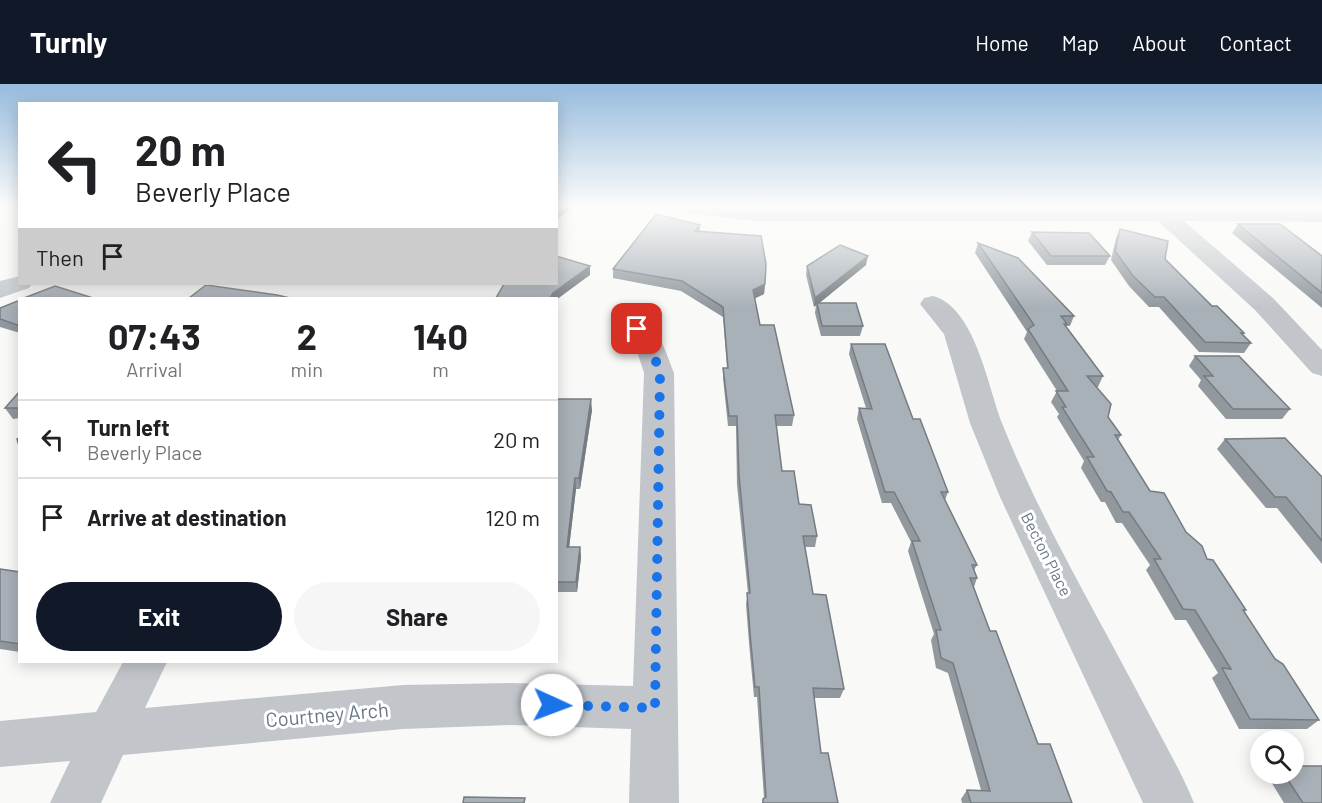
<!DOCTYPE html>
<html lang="en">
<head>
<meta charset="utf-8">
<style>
	:root { --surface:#fff; --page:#f6f6f6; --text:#202124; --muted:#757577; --line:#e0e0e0; --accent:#111827 }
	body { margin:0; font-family:Barlow,sans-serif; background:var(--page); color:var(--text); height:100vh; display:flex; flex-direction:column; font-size:22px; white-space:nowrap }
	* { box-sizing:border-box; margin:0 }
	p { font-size:20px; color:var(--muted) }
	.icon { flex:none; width:33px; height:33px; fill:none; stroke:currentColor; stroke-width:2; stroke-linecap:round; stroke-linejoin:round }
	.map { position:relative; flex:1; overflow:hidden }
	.panel { position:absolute; left:18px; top:213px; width:540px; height:366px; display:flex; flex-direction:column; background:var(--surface); border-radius:0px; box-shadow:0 3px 15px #0003 }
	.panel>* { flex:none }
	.guide { position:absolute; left:18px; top:18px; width:540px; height:183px; border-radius:0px; box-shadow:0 3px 15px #0003; background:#fff; color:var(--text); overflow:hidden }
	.buttons { position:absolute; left:1250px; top:646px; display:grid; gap:12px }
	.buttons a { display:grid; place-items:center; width:54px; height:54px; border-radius:50%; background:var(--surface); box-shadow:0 3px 15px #0003; font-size:30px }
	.pin { position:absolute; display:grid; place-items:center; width:51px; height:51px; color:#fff; margin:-26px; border-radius:12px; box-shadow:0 3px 9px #0006 }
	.me { position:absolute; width:66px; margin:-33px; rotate:92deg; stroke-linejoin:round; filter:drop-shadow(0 0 4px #0008) }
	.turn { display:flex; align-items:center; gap:21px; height:126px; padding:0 18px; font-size:27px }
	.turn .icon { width:78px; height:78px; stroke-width:2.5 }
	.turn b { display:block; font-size:42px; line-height:51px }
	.then { display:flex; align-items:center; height:57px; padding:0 18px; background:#0003; gap:12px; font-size:22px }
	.eta { display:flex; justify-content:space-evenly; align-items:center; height:102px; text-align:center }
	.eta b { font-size:36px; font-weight:700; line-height:42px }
	.cta { display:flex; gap:12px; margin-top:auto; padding:12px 18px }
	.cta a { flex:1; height:69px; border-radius:36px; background:var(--accent); color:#fff; font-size:24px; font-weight:700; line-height:69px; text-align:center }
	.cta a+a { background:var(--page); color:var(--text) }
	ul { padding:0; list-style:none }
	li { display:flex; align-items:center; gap:18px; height:78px; padding:0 18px; border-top:2px solid var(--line) }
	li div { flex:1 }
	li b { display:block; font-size:22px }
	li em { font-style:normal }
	header { display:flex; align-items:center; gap:36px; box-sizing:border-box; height:84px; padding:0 30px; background:var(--accent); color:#fff }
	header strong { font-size:28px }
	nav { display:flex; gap:33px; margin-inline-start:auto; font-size:21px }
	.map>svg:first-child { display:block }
</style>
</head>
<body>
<header>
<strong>Turnly</strong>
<nav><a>Home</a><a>Map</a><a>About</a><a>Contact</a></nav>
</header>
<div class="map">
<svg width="1322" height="719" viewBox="0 0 1322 719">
	<rect width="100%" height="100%" fill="#f9f9f7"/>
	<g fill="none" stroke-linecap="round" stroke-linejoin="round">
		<!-- minor -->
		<g fill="#c2c6cb" fill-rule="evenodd">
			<polygon points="687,124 1322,124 1322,138 1184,137 1273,214 1322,266 1322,292 1312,289 1255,226 1158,137 754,137 690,129"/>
			<polygon points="20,192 20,200 32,200 29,204 0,214 0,197"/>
			<path d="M933 212C975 223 988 303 1002 339 1040 435 1099 534 1147 626 1163 657 1181 687 1194 719H1143L1000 413 970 339 944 250 920 220 924 214Z"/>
			<path d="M637 237C660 242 666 269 674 289L679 719H629L631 645 511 641 403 645 123 671 101 719H50L70 677 0 683V637L96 628 123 578H167L145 624 403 601 511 599 633 602 644 289 635 261 623 245 627 239Z"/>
		</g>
	</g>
	<!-- wall -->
	<g fill="#91989e">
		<polygon points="1238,140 1322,172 1322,224 1232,149"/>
		<polygon points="700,141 700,147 765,200 764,210 754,214 760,241 794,331 792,342 776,342 782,387 817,452 815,463 805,463 813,510 844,605 840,614 814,614 821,669 838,719 762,719 764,714 757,613 754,613 749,559 746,520 748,509 737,401 736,342 728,342 723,294 723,284 727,284 723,233 681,207 613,194 613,185"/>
		<polygon points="1120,145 1165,175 1212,222 1244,249 1243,251 1251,259 1244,269 1199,268 1159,223 1149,223 1129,202 1111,176 1116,154"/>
		<polygon points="1032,148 1110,172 1105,181 1047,181 1028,157"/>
		<polygon points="978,159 1074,232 1070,242 1066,242 1103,292 1098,303 1096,303 1108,333 1121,351 1118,356 1150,407 1186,448 1246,526 1244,528 1275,575 1319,636 1307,645 1239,645 1212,594 1218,589 1186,536 1175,536 1146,486 1150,481 1122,439 1116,439 1105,418 1101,418 1081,384 1084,377 1057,333 1059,330 1051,318 1057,307 1024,255 1027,248 975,169"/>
		<polygon points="866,181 819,219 863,242 860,252 821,252 815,229 816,221 814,223 806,191 807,182"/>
		<polygon points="20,216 20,249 0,243 0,224"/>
		<polygon points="851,260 913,335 948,408 945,416 977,481 974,486 977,494 974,503 990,547 1038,660 1072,719 962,719 961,715 967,706 981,706 948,589 936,584 931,556 934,550 908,467 911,458 891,419 882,419 857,335 859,324 866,324 849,270"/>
		<polygon points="1195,272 1290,325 1282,335 1226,335 1198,302 1201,296 1189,282"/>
		<polygon points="20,307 20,334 13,335 5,324"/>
		<polygon points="556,315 592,326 580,405 576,405 569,463 580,463 581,473 577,508 556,508"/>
		<polygon points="1225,355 1322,393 1322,480 1277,424 1266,424 1217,365"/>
		<polygon points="0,485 20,488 20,568 0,565"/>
		<polygon points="1268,690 1293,690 1322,719 1284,719 1267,691"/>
	</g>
	<!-- shaded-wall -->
	<g fill="#767c81">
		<polygon points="559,124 571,124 556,136 556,126"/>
		<polygon points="868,172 866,181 817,221 817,219 816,221 814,223 815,214"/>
		<polygon points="590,182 590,191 556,216 556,214 550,214 553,209"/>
		<polygon points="765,200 764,210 752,216 753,206"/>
		<polygon points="591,315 592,326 580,405 579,394"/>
		<polygon points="575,394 576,405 568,473 567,463"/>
		<polygon points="580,463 581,473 577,508 576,498"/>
	</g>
	<!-- building -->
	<g fill="#a9b1b8" stroke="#767c81" stroke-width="1.5">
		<polygon points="656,130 700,141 695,147 761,152 766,180 765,200 753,206 760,241 774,241 794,331 775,331 782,387 794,387 799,420 811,421 817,452 803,452 813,510 826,511 844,605 813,604 821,669 828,669 838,719 763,719 763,715 766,713 759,603 755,603 750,549 747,509 750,509 739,391 737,332 729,332 723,284 728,284 723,223 682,197 613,185"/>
		<polygon points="1238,140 1280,140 1322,172 1322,209"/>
		<polygon points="1120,145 1168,157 1165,175 1212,222 1217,222 1244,249 1241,249 1251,259 1205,258 1164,213 1155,213 1133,192 1115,167"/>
		<polygon points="1032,148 1089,149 1110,172 1051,172"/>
		<polygon points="978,159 1018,174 1074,232 1061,232 1067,240 1064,240 1103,292 1087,292 1111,320 1108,333 1121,351 1115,351 1150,407 1164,409 1186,448 1202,462 1207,475 1213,476 1246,526 1243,526 1275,575 1283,580 1319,636 1250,635 1222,584 1231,585 1195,526 1183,525 1154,475 1161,475 1129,428 1123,428 1111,408 1107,407 1087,373 1094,373 1062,323 1066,323 1056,307 1068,307 1028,245 1034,241"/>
		<polygon points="840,161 868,172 815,214 807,182"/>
		<polygon points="556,172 590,182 553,209 550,214 496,214 504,200 556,200"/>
		<polygon points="206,201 277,211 290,214 189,214"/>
		<polygon points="55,202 93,214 24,214"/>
		<polygon points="20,216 20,242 0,235 0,224"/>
		<polygon points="817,219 856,219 863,242 822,242"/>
		<polygon points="851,260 885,260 913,335 920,335 948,408 941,408 977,481 972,481 977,494 970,494 990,547 996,547 1038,660 1050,660 1072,719 971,719 967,706 990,707 953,579 941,574 936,546 941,546 912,457 920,457 894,408 885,408 859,324 872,325"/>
		<polygon points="1195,272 1239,272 1290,325 1233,325 1204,292 1213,292"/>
		<polygon points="20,307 20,324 5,324"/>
		<polygon points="556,315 591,315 579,394 575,394 567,463 580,463 576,498 556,498"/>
		<polygon points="20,354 20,365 17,355"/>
		<polygon points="1285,354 1322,393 1322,457 1286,413 1275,413 1225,355"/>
		<polygon points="0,485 20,488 20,560 0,557"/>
		<polygon points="1293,682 1322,682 1322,719 1303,719 1284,690 1293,690"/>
		<polygon points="464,713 525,714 524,719 463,719"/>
	</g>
	<!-- sky -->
	<linearGradient id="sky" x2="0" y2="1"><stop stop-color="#97bbdd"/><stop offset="0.55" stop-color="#fcfcfb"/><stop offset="1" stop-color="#fcfcfb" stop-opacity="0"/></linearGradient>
	<rect width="1322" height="224" fill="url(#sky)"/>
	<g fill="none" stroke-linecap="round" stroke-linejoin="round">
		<!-- route -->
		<polyline stroke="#1a73e8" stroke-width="10" stroke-dasharray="0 18" points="552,621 655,624 660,289 650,260 637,245"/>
	</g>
	<g text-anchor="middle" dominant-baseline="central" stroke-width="6" stroke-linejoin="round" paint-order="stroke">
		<!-- street labels -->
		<g font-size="16" fill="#687788" stroke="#fff">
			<text transform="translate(1047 470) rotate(63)">Becton Place</text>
		</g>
		<!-- near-street labels -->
		<g font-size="20" fill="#687788" stroke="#fff">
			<text transform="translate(327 630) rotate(-5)">Courtney Arch</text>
		</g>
	</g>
</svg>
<div class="buttons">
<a><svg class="icon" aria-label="search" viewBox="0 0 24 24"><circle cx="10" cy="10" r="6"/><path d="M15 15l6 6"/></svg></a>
</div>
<div class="pin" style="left:637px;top:245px;background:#d93025"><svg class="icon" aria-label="arrive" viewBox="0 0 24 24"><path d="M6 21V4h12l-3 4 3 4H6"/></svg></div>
<svg class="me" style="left:552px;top:621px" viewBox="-20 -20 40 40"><circle r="19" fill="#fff"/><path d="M0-13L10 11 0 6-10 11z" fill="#1a73e8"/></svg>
<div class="guide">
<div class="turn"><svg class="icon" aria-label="left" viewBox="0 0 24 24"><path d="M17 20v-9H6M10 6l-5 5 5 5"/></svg><div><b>20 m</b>Beverly Place</div></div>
<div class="then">Then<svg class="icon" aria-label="arrive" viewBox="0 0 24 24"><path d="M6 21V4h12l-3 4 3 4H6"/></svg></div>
</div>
<section class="panel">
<div class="eta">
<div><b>07:43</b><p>Arrival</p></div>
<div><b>2</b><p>min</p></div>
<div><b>140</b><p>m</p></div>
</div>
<ul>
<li><svg class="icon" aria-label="left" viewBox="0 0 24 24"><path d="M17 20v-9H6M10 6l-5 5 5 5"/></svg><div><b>Turn left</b><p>Beverly Place</p></div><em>20 m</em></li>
<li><svg class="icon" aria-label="arrive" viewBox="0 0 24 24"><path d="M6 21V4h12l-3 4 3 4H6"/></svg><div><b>Arrive at destination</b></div><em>120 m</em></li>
</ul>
<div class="cta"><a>Exit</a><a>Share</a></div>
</section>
</div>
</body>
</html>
